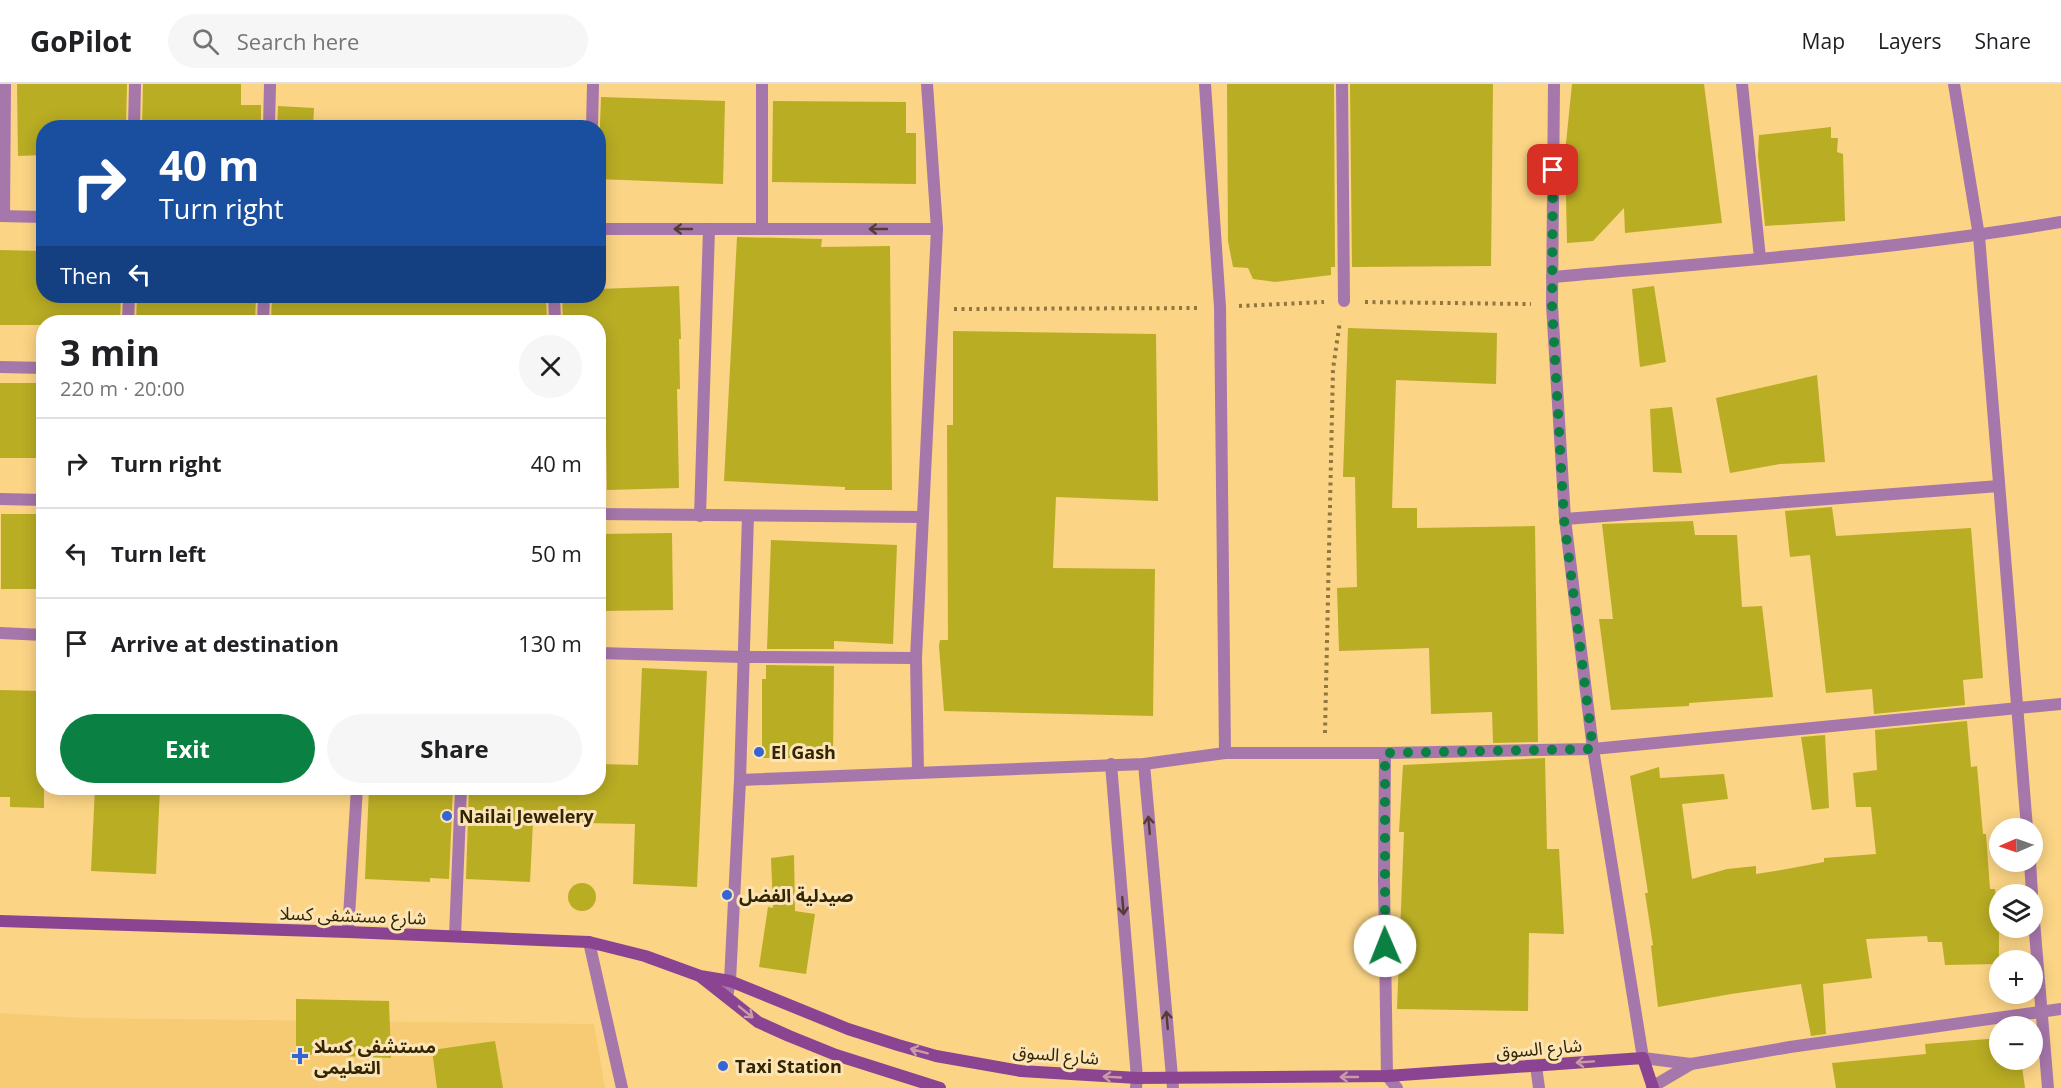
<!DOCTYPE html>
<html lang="en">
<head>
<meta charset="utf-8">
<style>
	:root { --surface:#fff; --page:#f6f6f6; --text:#202124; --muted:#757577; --line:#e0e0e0; --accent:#0b8043 }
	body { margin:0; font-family:"Open Sans","Noto Sans Arabic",sans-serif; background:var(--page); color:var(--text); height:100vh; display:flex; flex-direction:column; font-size:22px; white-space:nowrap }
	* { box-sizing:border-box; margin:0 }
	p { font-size:20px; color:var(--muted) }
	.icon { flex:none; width:33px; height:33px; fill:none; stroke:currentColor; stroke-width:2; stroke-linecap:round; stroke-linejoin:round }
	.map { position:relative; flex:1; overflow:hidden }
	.panel { position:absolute; left:36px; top:231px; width:570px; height:480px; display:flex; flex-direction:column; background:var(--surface); border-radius:24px; box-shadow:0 3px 15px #0003 }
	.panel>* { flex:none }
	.hud { position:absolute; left:36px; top:36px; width:570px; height:183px; border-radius:24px; box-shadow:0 3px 15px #0003; background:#1a4fa0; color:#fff; overflow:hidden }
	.needle { width:39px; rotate:268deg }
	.tools { position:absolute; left:1989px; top:734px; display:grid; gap:12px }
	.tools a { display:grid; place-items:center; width:54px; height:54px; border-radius:50%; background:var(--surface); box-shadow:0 3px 15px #0003; font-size:30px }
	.pin { position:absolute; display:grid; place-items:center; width:51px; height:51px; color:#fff; margin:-26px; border-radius:12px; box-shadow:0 3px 9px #0006 }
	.me { position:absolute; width:66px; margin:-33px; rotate:359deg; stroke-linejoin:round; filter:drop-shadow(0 0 4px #0008) }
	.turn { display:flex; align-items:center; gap:21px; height:126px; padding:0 24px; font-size:27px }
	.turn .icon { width:78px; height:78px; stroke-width:2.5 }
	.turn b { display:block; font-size:42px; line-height:51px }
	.then { display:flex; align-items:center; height:57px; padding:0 24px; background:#0003; gap:12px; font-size:22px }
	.round { display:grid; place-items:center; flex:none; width:63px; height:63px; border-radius:32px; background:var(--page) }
	.head { display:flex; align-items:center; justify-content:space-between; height:102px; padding:0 24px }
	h1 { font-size:36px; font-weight:700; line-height:45px }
	.cta { display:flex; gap:12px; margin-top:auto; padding:12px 24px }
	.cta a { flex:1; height:69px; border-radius:36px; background:var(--accent); color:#fff; font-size:24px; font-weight:700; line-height:69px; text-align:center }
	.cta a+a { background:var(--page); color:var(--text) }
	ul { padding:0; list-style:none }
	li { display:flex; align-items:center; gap:18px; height:90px; padding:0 24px; border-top:2px solid var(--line) }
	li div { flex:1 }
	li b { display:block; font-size:22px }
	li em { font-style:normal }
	header { display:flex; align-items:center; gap:36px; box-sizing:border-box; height:84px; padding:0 30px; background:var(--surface); border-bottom:2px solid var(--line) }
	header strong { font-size:28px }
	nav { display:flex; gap:33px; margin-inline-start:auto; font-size:21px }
	.search { width:420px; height:54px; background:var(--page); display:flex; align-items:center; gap:15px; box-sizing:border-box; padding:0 21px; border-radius:33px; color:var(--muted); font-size:22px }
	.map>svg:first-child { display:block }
</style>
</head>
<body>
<header>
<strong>GoPilot</strong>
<div class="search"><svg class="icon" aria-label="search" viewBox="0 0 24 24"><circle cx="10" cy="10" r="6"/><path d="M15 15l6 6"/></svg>Search here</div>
<nav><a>Map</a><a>Layers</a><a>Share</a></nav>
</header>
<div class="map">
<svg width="2061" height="1004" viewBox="0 0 2061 1004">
	<rect width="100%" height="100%" fill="#fbd485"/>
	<!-- built -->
	<polygon fill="#f6cb73" points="0,929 84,934 594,940 605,1004 0,1004"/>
	<!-- building -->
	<g fill="#b9ad24">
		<polygon points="17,0 127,0 126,44 44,44 44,71 18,72"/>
		<polygon points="143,0 241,0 241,21 261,21 261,44 142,44"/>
		<polygon points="1227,0 1334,0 1335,183 1331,183 1331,191 1275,198 1253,195 1248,184 1233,183 1228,157"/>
		<polygon points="1350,0 1493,0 1491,182 1352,183"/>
		<polygon points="1572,0 1704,0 1722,139 1625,149 1624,124 1593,157 1567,159 1565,69"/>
		<polygon points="601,13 725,17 723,100 598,95"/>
		<polygon points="773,17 906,18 906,49 916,49 916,100 772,98"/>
		<polygon points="278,22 314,24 313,44 277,44"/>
		<polygon points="1831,43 1831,54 1838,54 1837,68 1843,70 1845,137 1765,142 1758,72 1759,51"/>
		<polygon points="737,153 822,155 821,163 890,162 892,406 845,406 845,403 724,397"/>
		<polygon points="0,166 44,167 44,212 121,212 120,238 44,238 44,241 0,241"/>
		<polygon points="679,202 681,255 679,255 680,305 677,305 679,404 607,406 605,297 598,297 598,238 563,238 562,212 598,212 598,205"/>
		<polygon points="1654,202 1666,278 1640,283 1632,205"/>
		<polygon points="137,212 256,212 255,238 136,238"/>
		<polygon points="272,212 546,212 547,238 271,238"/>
		<polygon points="1348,244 1497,249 1496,300 1396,296 1392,424 1417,424 1417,444 1535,442 1538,658 1493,659 1492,628 1431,630 1429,564 1339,567 1337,504 1357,503 1355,393 1343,393"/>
		<polygon points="953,247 1156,250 1158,417 1056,413 1053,484 1155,485 1153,632 944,627 939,562 940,556 948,556 947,341 953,341"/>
		<polygon points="1817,291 1825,378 1780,380 1730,389 1716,314"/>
		<rect x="0" y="299" width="44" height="75"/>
		<polygon points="1672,323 1682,389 1653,388 1650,325"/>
		<polygon points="1832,423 1836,452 1971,444 1983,594 1963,596 1965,621 1874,630 1872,605 1826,609 1810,471 1790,473 1785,427"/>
		<rect x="1" y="430" width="43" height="75"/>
		<polygon points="1693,437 1695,451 1737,451 1742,523 1762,522 1773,613 1689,619 1689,622 1611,626 1599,535 1613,535 1602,440"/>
		<polygon points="672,449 673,526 598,527 598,450"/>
		<polygon points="771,456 897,461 893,560 834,557 834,565 767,565"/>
		<polygon points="766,581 834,582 833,674 762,674 762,595 766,595"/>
		<polygon points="642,584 707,587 697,803 633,800 635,740 533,738 530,798 466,795 469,704 598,704 598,680 638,681"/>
		<polygon points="0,606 44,607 44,724 10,723 10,713 0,713"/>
		<polygon points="1967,637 1971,683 1977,682 1983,750 1986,750 1990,805 1995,805 1999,849 1999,880 1945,881 1942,858 1928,858 1927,852 1866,855 1872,894 1823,900 1826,950 1811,952 1801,900 1731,910 1658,923 1651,862 1653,861 1645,809 1648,809 1630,692 1659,683 1660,694 1724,690 1728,715 1682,720 1692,795 1727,785 1756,782 1756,790 1787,785 1824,778 1824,774 1876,770 1871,723 1856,723 1853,689 1877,686 1875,646"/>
		<polygon points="1825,651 1829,724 1812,726 1801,653"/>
		<polygon points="1545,674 1547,765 1559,765 1564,850 1529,849 1528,927 1397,925 1404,748 1399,748 1403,681"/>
		<polygon points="95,704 160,704 156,790 91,787"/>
		<polygon points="369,704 453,704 449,795 430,794 430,798 365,795"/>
		<polygon points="794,771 795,827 815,830 806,890 759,883 768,823 773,824 771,774"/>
		<circle cx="582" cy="813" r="14"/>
		<polygon points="296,915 389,917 391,974 296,970"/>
		<polygon points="2000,954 2000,975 2021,975 2025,1004 1836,1004 1832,979 1926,970 1925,960"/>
		<polygon points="495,957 503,1004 437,1004 432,966"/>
	</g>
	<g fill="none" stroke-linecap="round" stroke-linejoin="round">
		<!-- path -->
		<g stroke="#90763f" stroke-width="4" stroke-dasharray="3 4.5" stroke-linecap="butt">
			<polyline points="1365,218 1531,220"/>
			<polyline points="1239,222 1324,218"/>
			<polyline points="954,225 1198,224"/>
			<polyline points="1325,649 1333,285 1340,237"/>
		</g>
		<!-- minor -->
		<g stroke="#a677aa" stroke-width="12">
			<polyline points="762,0 762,145"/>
			<polyline points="1205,0 1220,223 1225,669"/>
			<polyline points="1342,0 1344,217"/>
			<polyline points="1554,0 1552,221 1565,435 1593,665 1643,974"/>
			<polyline points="1742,0 1760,174"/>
			<polyline points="1954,0 1979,152 2027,744"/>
			<polyline points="134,44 135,0"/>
			<polyline points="269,44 270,0"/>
			<polyline points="592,44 593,0"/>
			<polyline points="0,132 44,133"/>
			<polyline points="4,132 5,0"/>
			<polyline points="598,145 937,145"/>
			<path d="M1552 193C1722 178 1893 166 2061 138"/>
			<polyline points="554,212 555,238"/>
			<polyline points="128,238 129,212"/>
			<polyline points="263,238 264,212"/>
			<polyline points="0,283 44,284"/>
			<polyline points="0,415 44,416"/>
			<polyline points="598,430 922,433"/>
			<polyline points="700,432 709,145"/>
			<polyline points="1565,435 1999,402"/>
			<polyline points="0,549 44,551"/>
			<polyline points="598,569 743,573 916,574"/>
			<polyline points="1385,669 1384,797 1387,992 1397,1004"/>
			<polyline points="1111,680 1137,994 1136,1004"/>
			<polyline points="1144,680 1173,1004"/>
			<polyline points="918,687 916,574 937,145 927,0"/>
			<polyline points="740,696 1144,680 1225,669 1385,669 1593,665 2061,620"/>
			<polyline points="2030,777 2032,810"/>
			<polyline points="2032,813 2048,1004"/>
			<polyline points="348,848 357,704"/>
			<polyline points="455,852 461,704"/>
			<polyline points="589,858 622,1004"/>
			<polyline points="727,913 730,897 740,696 748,432"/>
			<polyline points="1536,982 1539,1004"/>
		</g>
		<!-- tertiary -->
		<g stroke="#a677aa" stroke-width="12">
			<polyline points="1643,974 1691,980 1790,963 2061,925"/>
			<polyline points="1652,1003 1691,980"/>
		</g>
		<!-- secondary -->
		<g stroke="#8a4491" stroke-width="12">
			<polyline points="0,837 348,848 589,858 645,872 700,892 730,897 848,945 898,961 936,972 1021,987 1137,994 1387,992 1643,974 1653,1004"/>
			<polyline points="701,893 758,938 789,952 836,971 940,1004"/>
		</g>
	</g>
	<!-- one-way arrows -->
	<defs><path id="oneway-shaft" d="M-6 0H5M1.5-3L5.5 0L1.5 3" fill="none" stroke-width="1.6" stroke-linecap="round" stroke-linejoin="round" transform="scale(1.5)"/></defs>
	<g stroke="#563d34">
		<use href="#oneway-shaft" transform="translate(683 145) rotate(180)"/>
		<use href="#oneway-shaft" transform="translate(878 145) rotate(-180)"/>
		<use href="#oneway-shaft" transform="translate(1149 741) rotate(-95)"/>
		<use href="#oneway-shaft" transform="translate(1123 822) rotate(85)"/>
		<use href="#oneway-shaft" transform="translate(1167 936) rotate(-95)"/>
	</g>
	<g stroke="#c89ca5">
		<use href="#oneway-shaft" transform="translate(746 928) rotate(39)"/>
		<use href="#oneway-shaft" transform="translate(919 967) rotate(-165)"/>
		<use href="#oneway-shaft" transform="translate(1585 978) rotate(176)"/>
		<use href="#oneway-shaft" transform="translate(1112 993) rotate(-177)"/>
		<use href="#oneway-shaft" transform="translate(1349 993) rotate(180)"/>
	</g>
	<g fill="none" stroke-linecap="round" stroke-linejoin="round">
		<!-- route -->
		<polyline stroke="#0b8043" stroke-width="10" stroke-dasharray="0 18" points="1385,862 1385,669 1593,665 1564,435 1552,221 1553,86"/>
	</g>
	<!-- markers -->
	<g fill="#3565d5" stroke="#fbe4b6" stroke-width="2">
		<circle cx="759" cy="668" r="6"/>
		<circle cx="447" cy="732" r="6"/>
		<circle cx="727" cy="811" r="6"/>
		<path d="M297 963h6v6h6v6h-6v6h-6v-6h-6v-6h6z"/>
		<circle cx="723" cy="982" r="6"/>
	</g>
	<g text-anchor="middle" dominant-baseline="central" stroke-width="6" stroke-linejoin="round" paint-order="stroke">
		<!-- poi labels -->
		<g font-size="18" font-weight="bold" fill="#332402" stroke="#fbe4b6" text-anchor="start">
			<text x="771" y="668">El Gash</text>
			<text x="459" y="732">Nailai Jewelery</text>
			<text x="739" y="811">صيدلية الفضل</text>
			<text x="314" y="962">مستشفى كسلا<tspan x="314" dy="21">التعليمى</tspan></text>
			<text x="735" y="982">Taxi Station</text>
		</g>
		<!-- street labels -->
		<g font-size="18" fill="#332402" stroke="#fbe4b6">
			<text transform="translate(353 831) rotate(2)">شارع مستشفى كسلا</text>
			<text transform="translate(1539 964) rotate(-5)">شارع السوق</text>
			<text transform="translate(1056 970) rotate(5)">شارع السوق</text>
		</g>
	</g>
</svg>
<div class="tools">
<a><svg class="needle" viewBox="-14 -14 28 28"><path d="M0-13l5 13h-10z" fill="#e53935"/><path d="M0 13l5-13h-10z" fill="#757577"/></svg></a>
<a><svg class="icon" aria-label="layers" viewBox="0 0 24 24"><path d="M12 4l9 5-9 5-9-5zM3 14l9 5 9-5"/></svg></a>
<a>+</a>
<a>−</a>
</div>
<div class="pin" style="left:1553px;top:86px;background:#d93025"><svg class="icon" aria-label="arrive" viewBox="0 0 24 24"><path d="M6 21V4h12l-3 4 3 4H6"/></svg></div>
<svg class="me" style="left:1385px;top:862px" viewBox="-20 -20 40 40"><circle r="19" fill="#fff"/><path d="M0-13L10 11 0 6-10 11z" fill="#0b8043"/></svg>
<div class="hud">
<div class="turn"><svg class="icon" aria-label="right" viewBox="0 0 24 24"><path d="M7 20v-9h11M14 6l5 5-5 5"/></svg><div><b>40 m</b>Turn right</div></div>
<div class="then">Then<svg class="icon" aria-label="left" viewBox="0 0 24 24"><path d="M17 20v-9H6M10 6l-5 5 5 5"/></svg></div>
</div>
<section class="panel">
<div class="head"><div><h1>3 min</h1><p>220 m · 20:00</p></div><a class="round"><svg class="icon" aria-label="close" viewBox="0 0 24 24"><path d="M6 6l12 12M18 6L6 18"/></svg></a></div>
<ul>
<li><svg class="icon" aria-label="right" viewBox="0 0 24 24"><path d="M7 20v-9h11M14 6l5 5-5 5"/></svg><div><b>Turn right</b></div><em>40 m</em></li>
<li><svg class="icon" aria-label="left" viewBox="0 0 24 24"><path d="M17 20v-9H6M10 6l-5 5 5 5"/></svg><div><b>Turn left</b></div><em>50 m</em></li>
<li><svg class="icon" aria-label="arrive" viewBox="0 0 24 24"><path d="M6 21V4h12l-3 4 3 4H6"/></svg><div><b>Arrive at destination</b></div><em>130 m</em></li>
</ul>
<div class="cta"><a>Exit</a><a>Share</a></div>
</section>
</div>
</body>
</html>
